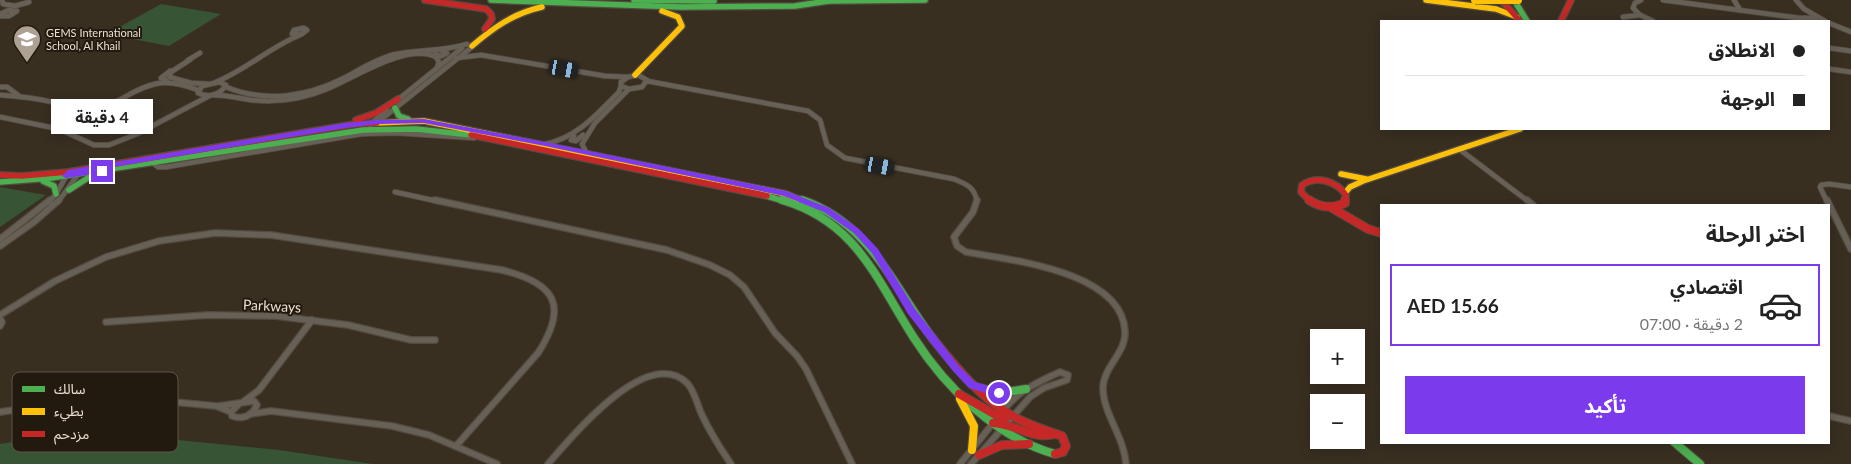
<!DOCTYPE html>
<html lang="ar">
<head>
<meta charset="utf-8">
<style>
  body { margin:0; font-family:Lato,"Noto Sans Arabic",sans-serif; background:#f6f6f6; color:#222; direction:rtl; height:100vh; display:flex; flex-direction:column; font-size:19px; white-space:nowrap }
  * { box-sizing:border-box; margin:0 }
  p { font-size:16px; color:#767676 }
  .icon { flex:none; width:28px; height:28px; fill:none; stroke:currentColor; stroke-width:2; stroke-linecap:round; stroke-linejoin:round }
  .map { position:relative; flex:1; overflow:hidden; direction:ltr }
  .drawer { position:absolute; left:1380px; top:204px; width:450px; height:240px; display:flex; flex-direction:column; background:#fff; border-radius:0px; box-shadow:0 2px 12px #0003; direction:rtl }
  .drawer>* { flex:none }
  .top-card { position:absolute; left:1380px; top:20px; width:450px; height:110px; border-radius:0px; box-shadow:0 2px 12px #0003; direction:rtl; display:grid; align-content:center; height:110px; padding:0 25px; background:#fff }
  .buttons { position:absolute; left:1310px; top:329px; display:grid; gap:10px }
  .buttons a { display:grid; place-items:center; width:55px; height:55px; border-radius:0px; background:#fff; box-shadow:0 2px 12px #0003; font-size:25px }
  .end { position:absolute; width:22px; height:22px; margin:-11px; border:6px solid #7c3aed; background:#fff; box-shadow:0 0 0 2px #fff }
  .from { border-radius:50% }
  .bubble { position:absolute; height:35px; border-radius:0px; background:#fff; box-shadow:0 2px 12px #0003; font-size:16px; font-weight:700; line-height:35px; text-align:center; direction:rtl }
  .car { position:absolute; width:15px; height:30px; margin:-15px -8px; border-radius:6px; box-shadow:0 0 4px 1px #0007; background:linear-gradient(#222 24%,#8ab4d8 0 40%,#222 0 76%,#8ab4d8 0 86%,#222 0) }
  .top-card b { display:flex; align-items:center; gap:18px; height:48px; font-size:19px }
  .top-card b+b { border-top:1px solid #e0e0e0 }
  .top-card i { width:12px; height:12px; background:#222 }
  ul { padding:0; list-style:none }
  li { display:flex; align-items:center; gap:15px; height:82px; margin:0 10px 8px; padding:0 15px; border:2px solid transparent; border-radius:0px }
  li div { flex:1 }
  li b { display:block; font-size:19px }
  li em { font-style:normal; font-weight:700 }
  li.active { border-color:#7c3aed }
  li>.icon { width:45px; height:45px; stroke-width:1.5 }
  h2 { padding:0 25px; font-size:22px; line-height:60px }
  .action { display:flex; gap:10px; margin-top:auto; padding:10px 25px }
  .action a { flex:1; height:58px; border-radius:0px; background:#7c3aed; color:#fff; font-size:20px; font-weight:700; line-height:58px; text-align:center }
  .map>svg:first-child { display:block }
</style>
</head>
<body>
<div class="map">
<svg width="1851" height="464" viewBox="0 0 1851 464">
  <rect width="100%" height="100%" fill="#382f21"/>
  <g fill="#375435">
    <path d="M161,4l60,10 -52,32 -62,-12z"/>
    <path d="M0,187l46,8 -46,32z"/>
    <path d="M87,431l192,19 94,14h-373v-20z"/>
  </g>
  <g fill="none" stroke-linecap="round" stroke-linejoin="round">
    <g stroke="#534b40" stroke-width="6">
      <g id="street-far1">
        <path d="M2,0l1,4 12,2 14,-4"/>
        <path d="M1641,0l-6,3 -2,5 7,7 13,6"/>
        <path d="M1663,0l136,18h19"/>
        <path d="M1734,0l6,10"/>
        <path d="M1796,0l8,9 21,12"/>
        <path d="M0,14l9,-4 8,1 -8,5h-9"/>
        <path d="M1623,17l17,-2"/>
        <path d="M1829,23l22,9"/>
        <path d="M304,28l3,2 -5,4h-10l2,-4z"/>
        <path d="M1829,48l22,3"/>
        <path d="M435,54l6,2 6,-3 -5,-2"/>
        <path d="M456,58l25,-3 124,21 23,1"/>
        <path d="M191,59l-20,13 -2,5 22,6 18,1"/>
        <path d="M188,60l12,-7"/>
        <path d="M1829,69l22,3"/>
        <path d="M638,75l9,5 -5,7 -13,2 -8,-3v-4l7,-5z"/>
        <path d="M167,81l-6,-3 9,-7"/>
        <path d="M647,81l161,30 12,9 7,25 18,13 109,21c12,5 21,8 23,23"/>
        <path d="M216,82c30,-12 54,-35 84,-47"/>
        <path d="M219,82l7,3c-6,10 -17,13 -28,8l4,-7z"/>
        <path d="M0,87h7l11,8"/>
        <path d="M226,87c39,16 81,10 118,-9 15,-8 31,-18 48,-23 25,-6 50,-3 75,-11"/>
        <path d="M0,95c33,2 69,8 98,23l11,-3 14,-14"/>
        <path d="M213,95c13,0 25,3 38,5 26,3 52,-1 76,-11 27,-11 81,-47 109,-32l3,5 -2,6"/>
        <path d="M395,102l67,-54"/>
        <path d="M85,109c33,0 42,-19 70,-25 14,-4 30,1 43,6"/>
        <path d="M0,117l59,12 35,16h15l28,-11 72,-38"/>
        <path d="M378,122l94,-75"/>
        <path d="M370,129l1,-5 16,-15"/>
        <path d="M574,136l-3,4 5,1 7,-6"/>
        <path d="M545,144c32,-6 52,-30 74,-52l2,-6"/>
        <path d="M1459,149l70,53"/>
        <path d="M586,152l-4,-8 13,-21 34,-34"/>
        <path d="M154,164l4,3h8l195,-33 35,-1 78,5"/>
        <path d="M395,192l46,10"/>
        <path d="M49,202l7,-8 11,-19"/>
        <path d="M58,202l21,-29"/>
        <path d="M1827,202l-7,-15 1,-2 8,-1 22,3"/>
      </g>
    </g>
    <g stroke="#534b40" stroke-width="8">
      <g id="street">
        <path d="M435,200l232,50 43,15 20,10 14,12 31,46 22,23 9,13 46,95"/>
        <path d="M977,200l-4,12 -19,25 3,9 9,6c44,8 157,19 159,80 1,21 -22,35 -22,56 0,26 21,48 23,76"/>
        <path d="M1527,200l6,5"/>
        <path d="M1827,200l24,49"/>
        <path d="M0,239l50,-39"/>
        <path d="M0,246l34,-24 25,-22"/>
        <path d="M0,315l55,-34 51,-24 53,-16 56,-8 56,2 231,35c53,13 67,35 36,83l-82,93"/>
        <path d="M0,319l2,3 -2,4"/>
        <path d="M106,322l102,-7 68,1 72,9 63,15h24"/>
        <path d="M243,402l16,-12 53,-70"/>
        <path d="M219,406l35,-5 3,4c-5,11 -14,15 -25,11l-1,-4 8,-8"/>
        <path d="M0,412l95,-14 26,-1 95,9 15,6"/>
        <path d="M250,414l21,-3 121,15 37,9 68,29"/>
        <path d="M1829,416l22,5"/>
        <path d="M548,464c24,-28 99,-119 139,-81 8,8 10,22 15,32 8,17 18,33 29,49"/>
        <path d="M960,464l34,-42"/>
        <path d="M971,464l59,-67 14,-9 23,-8 1,-5 -8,-3c-23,10 -43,20 -58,40"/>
      </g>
    </g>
    <g stroke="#534b40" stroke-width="8">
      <g id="fast-far1">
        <path d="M491,0l190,7 114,-1 33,-5"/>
        <path d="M634,0l80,1"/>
        <path d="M1514,0l13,21"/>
        <path d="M822,1l103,-1"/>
        <path d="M395,108l4,8 9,3"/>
        <path d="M43,181l11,5 2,8"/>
        <path d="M0,182l51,-4 312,-48 53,-1 55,6"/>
        <path d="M69,190l25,-16"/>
        <path d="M767,196l20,6"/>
        <path d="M798,199l8,3"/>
      </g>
    </g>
    <g stroke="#534b40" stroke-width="10">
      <g id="fast">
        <path d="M782,200c75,22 94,79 132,138 32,50 83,100 141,116"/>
        <path d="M802,200c68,23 91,86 131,139"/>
        <path d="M976,387l23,6 27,-4"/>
        <path d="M1674,442l26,22"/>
      </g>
    </g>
    <g stroke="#534b40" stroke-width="8">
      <g id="slow-far1">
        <path d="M1426,0l70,9 21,8"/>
        <path d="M472,46c21,-18 42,-33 70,-39"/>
        <path d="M635,75l47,-49 -4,-9 -16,-6"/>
        <path d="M377,123l47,-2 362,73 12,5"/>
        <path d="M1341,174l25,5"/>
        <path d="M1345,193l5,-6 13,-6 157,-52"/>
      </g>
    </g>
    <g stroke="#534b40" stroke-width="10">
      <path id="slow" d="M960,399l14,27 -2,24"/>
    </g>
    <g stroke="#534b40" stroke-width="8">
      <g id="jam-far1">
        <path d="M425,0l61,9 5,5 1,5 -7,10"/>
        <path d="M1501,0l19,21"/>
        <path d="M1561,21l10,-21"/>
        <path d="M356,120l20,-7 22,-14"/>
        <path d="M471,135l296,61"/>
        <path d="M0,175l22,1 46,-4 287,-48 22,-1"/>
        <path d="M1311,202l-10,-10 1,-7c15,-10 34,-4 44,10l-1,7"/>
      </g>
    </g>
    <g stroke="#534b40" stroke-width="10">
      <g id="jam">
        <path d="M1309,200c12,8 23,9 36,3v-3"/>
        <path d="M1332,208l36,21 13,4"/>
        <path d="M933,339c25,31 50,62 85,80 14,7 29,12 44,17l4,10 -3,6 -8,2"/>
        <path d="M959,394l35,20 12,4"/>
        <path d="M993,423c22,1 40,17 63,11"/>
        <path d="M979,455l23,-10 27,-1"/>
      </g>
    </g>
    <use href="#street-far1" stroke="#676056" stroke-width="4.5"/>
    <use href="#street" stroke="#676056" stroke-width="5.5"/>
    <use href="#fast-far1" stroke="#4caf50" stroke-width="5.5"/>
    <use href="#fast" stroke="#4caf50" stroke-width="8"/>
    <use href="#slow-far1" stroke="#ffc107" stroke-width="5.5"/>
    <use href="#slow" stroke="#ffc107" stroke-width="8"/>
    <use href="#jam-far1" stroke="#c62828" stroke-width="5.5"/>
    <use href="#jam" stroke="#c62828" stroke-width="8"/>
    <g stroke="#534b40" stroke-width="9" stroke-linecap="butt">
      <path id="slow-bridge" d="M1475,0h43"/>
    </g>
    <use href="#slow-bridge" stroke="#ffc107" stroke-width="8"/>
  </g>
  <path fill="#7c3aed" d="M424,119l121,23 241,49 43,17 30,21 19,20 37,60 44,57 16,16 27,8 2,3 -5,4 -30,-9 -16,-17 -45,-57 -36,-61 -18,-20 -30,-21 -40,-16 -239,-50 -121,-23 -46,1 -33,4 -243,41 3,2 -3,2 -36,5 -4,-2 6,-6 277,-47 33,-3z"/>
  <defs>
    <g id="school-pin" transform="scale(1.4375)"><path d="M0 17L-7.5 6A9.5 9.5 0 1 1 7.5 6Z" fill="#aca193" stroke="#221a0f"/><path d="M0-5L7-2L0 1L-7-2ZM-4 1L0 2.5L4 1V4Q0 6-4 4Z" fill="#fff"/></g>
  </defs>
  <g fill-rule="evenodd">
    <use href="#school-pin" x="27" y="39"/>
  </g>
  <g text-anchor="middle" stroke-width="4" stroke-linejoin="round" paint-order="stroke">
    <g font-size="11" fill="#ebdfd1" stroke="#221a0f" text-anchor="start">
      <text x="46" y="37">GEMS International<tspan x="46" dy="13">School, Al Khail</tspan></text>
    </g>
    <g font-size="14" fill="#ebdfd1" stroke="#221a0f">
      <text transform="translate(272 306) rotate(3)" y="5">Parkways</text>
    </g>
  </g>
  <rect x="12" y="372" width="166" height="80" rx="8" fill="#221a0f" stroke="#5e5549" stroke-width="1"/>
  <rect x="22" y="386" width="23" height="6" fill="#4caf50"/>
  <rect x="22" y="408" width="23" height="7" fill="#ffc107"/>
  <rect x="22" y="431" width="23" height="6" fill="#c62828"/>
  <g font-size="14" fill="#ebdfd1">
    <text x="54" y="394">سالك</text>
    <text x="54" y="416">بطيء</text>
    <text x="54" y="439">مزدحم</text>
  </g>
</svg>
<div class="buttons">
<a>+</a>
<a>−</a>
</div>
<i class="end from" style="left:999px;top:393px"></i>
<i class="end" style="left:102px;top:171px"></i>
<div class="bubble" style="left:51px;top:99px;width:102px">4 دقيقة</div>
<i class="car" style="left:564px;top:69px;rotate:100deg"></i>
<i class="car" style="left:880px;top:166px;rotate:100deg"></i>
<div class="top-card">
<b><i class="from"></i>الانطلاق</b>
<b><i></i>الوجهة</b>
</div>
<section class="drawer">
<h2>اختر الرحلة</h2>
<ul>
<li class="active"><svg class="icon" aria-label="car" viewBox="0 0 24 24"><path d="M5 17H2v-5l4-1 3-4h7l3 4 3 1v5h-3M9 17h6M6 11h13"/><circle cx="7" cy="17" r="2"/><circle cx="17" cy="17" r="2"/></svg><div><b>اقتصادي</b><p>2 دقيقة · 07:00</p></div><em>AED 15.66</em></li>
</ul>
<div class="action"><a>تأكيد</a></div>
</section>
</div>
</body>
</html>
